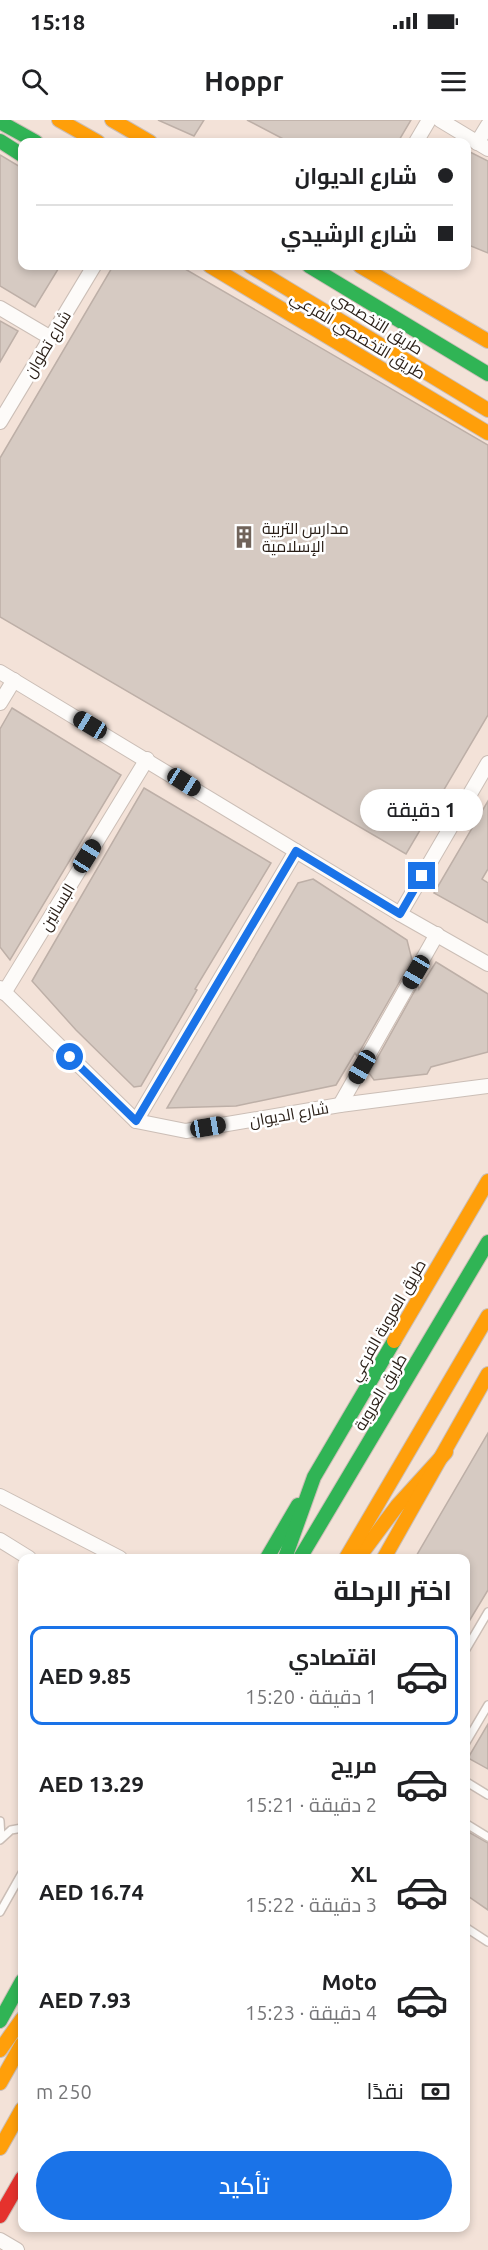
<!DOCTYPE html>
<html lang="ar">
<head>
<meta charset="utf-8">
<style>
  body { margin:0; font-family:Ubuntu,Cairo,sans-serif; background:#f2f2f2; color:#202124; direction:rtl; height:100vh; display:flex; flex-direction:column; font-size:22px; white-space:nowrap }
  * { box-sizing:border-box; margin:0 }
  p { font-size:20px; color:#757577 }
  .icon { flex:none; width:33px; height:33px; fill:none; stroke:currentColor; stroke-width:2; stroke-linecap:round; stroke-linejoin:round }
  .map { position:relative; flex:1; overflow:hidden; direction:ltr }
  .sheet { position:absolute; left:18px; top:1434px; width:452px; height:678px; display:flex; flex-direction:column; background:#fff; border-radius:12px; box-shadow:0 3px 9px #0003; direction:rtl }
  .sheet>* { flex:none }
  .banner { position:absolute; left:18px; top:18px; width:453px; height:132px; border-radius:12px; box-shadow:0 3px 9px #0003; direction:rtl; display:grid; align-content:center; height:132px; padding:0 18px; background:#fff }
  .end { position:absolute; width:27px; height:27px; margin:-14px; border:8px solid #1a73e8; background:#fff; box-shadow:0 0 0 3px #fff }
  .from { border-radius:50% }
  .bubble { position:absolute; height:42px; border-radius:21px; background:#fff; box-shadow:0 3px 9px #0003; font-size:20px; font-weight:600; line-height:42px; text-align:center; direction:rtl }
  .car { position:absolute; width:18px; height:36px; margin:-18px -9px; border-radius:8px; box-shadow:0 0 4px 2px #0007; background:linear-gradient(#222 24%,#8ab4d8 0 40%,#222 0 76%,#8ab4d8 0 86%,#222 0) }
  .banner b { display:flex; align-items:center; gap:21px; height:57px; font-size:22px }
  .banner b+b { border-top:2px solid #e0e0e0 }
  .banner i { width:15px; height:15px; background:#202124 }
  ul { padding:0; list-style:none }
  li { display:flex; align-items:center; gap:18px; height:99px; margin:0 12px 9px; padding:0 6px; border:3px solid transparent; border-radius:12px }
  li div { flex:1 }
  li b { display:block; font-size:22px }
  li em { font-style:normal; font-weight:600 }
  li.selected { border-color:#1a73e8 }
  li>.icon { width:54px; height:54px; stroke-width:1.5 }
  h2 { padding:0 18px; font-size:27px; line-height:72px }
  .pay { display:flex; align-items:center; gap:15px; height:66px; padding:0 18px; font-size:22px }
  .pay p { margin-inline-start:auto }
  .button { display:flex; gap:12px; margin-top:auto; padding:12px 18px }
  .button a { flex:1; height:69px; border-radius:36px; background:#1a73e8; color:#fff; font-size:24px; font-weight:600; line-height:69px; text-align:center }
  .status { display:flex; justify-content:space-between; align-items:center; height:42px; padding:0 30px; background:#fff; direction:ltr }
  .status svg { height:16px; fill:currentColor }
  header { display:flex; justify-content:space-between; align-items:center; height:78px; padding:0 18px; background:#fff; font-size:27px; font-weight:600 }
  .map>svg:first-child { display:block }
</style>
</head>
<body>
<div class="status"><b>15:18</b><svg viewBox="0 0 49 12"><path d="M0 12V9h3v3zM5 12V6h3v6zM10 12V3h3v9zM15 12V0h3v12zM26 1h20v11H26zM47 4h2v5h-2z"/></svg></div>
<header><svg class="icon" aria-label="menu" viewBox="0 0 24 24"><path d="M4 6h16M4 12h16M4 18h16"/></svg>Hoppr<svg class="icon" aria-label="search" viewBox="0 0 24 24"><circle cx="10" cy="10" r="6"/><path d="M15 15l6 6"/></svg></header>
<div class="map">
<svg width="488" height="2130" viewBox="0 0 488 2130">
  <rect width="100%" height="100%" fill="#f3e2d8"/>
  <g fill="#d6cac2" stroke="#bdafa7" stroke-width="1.5">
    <path d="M158,0h46l-10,16z"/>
    <path d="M247,0h164l-13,22h-109z"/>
    <path d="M466,30l22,11v92l-22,-9z"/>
    <path d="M0,35l22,13v98h38l-25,41 -35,-21z"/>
    <path d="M113,146h67l308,179v270l-82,139 -406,-237v-159z"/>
    <path d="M0,201l18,10 -18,31z"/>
    <path d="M12,588l109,67 -111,185 -10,-13v-218z"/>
    <path d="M144,668l127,75 -76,126 2,1 -56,96 -7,1 -58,-57 -44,-49z"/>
    <path d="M488,681v68l-6,10 6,4v40l-54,-30z"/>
    <path d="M313,759l94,61 5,20 -55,96 -2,-3 -19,32 -100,21 -69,2 131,-225z"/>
    <path d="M436,842l52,32v58l-57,15 -4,7 -53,6 -5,-7 49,-88 1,4z"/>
    <path d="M488,1313v157l-23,38v-70h-50z"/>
    <path d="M488,1604v45l-20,-11z"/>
    <path d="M465,1710l23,13v67l-23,-16z"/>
  </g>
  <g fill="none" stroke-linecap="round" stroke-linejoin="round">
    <g stroke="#cbbeb6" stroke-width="10">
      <g id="lane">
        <path d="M465,1531l23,-39"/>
        <path d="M465,1624l23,-39"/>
        <path d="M465,1661l23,14"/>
        <path d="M0,1701l1,17"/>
        <path d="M465,1703l23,14"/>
        <path d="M0,1720l11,-10 11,-2"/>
        <path d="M0,1792l22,-39"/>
        <path d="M465,1807l23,15"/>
      </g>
    </g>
    <g stroke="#cbbeb6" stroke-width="16">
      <g id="street">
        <path d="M440,0l48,29"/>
        <path d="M416,22l13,-22"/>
        <path d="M477,23l11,-18"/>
        <path d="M0,188l51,30"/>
        <path d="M0,302l94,-156"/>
        <path d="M0,552l400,242 88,50"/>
        <path d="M0,583l14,-23"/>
        <path d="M400,794l88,-151"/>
        <path d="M0,868l136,133 50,10 154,-26 148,-19"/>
        <path d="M4,873l143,-234"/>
        <path d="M340,985l97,-171"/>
        <path d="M136,1001l160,-270"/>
        <path d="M0,1376l120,62"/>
        <path d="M0,1420l29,18"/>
        <path d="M0,2120l17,10"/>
      </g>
    </g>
    <g stroke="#cbbeb6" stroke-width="16">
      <g id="fast">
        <path d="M0,2l36,20"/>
        <path d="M0,21l22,14"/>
        <path d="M309,146l179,108"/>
        <path d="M267,1438l31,-53"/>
        <path d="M285,1438l29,-81 80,-136"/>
        <path d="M300,1438l188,-316"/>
        <path d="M0,1901l22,-40"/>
      </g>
    </g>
    <g stroke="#cbbeb6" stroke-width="16">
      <g id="slow">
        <path d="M59,0l39,22"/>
        <path d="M112,0l38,22"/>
        <path d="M210,146l278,167"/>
        <path d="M250,146l238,144"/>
        <path d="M360,146l128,75"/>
        <path d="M394,1221l94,-160"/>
        <path d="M362,1433l35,-47 49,-54"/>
        <path d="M346,1438l142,-242"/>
        <path d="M384,1438l104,-184"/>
        <path d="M0,1930l22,-31"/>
        <path d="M0,1963l22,-39"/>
        <path d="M0,2028l22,-39"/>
      </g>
    </g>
    <g stroke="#cbbeb6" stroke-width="16">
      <path id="jam" d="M0,2096l22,-38"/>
    </g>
    <use href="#lane" stroke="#fdfbf9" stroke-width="7"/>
    <use href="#street" stroke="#fdfbf9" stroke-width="14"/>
    <use href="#fast" stroke="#30b455" stroke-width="14"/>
    <use href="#slow" stroke="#ff9f0a" stroke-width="14"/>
    <use href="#jam" stroke="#e5322d" stroke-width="14"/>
  </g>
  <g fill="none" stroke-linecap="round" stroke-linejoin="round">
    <path stroke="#1a73e8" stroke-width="8" d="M70,937l66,64 160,-270 104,63 22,-38"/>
  </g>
  <defs>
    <g id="building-bare" transform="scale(1.8)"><path d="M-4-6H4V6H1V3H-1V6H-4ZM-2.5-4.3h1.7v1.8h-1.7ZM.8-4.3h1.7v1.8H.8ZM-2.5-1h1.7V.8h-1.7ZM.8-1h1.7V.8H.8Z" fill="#70635a" stroke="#fff" stroke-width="2.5" paint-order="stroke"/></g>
  </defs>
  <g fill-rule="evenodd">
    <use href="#building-bare" x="244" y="417"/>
  </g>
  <g text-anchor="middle" stroke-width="5" stroke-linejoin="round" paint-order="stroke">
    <g font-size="16" fill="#291e16" stroke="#fff">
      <text transform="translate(378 203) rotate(32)" y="6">طريق التخصصي</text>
      <text transform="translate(358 215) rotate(31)" y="6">طريق التخصصي الفرعي</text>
      <text transform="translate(47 224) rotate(-59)" y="6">شارع تطوان</text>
      <text transform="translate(57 787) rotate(-59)" y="6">البساتين</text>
      <text transform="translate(289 994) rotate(-10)" y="6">شارع الديوان</text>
      <text transform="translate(387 1200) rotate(-60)" y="6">طريق العروبة الفرعي</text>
      <text transform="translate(380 1272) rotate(-59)" y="6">طريق العروبة</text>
    </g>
    <g font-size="16" fill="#291e16" stroke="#fff" text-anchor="start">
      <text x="262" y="414">مدارس التربية<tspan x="262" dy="18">الإسلامية</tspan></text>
    </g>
  </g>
</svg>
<i class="end from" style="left:70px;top:937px"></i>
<i class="end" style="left:422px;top:756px"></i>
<div class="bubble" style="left:360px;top:669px;width:123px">1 دقيقة</div>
<i class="car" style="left:90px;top:605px;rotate:301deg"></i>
<i class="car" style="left:184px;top:662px;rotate:122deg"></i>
<i class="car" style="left:87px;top:736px;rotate:32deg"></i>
<i class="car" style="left:416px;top:852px;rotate:210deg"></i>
<i class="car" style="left:362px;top:947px;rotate:210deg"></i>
<i class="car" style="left:208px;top:1007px;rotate:80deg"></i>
<div class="banner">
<b><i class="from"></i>شارع الديوان</b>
<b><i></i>شارع الرشيدي</b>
</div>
<section class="sheet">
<h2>اختر الرحلة</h2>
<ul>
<li class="selected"><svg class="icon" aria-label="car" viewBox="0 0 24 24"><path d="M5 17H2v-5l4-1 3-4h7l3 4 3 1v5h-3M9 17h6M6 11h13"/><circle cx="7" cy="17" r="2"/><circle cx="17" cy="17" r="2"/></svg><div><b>اقتصادي</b><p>1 دقيقة · 15:20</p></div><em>AED 9.85</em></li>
<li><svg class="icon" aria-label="car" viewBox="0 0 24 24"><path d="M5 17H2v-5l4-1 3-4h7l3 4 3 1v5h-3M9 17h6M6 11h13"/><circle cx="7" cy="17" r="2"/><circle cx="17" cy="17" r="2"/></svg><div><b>مريح</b><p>2 دقيقة · 15:21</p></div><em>AED 13.29</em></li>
<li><svg class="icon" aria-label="car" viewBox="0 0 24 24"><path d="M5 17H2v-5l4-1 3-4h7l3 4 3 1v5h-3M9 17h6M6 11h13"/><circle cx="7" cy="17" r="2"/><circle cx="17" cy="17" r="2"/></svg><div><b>XL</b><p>3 دقيقة · 15:22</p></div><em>AED 16.74</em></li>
<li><svg class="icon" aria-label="car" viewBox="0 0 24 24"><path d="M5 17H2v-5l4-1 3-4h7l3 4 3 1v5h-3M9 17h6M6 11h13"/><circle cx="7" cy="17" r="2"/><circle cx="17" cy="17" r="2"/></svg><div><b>Moto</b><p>4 دقيقة · 15:23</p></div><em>AED 7.93</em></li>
</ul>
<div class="pay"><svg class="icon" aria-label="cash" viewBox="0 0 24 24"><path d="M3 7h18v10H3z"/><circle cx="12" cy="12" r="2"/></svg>نقدًا<p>250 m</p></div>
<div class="button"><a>تأكيد</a></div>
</section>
</div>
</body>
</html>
